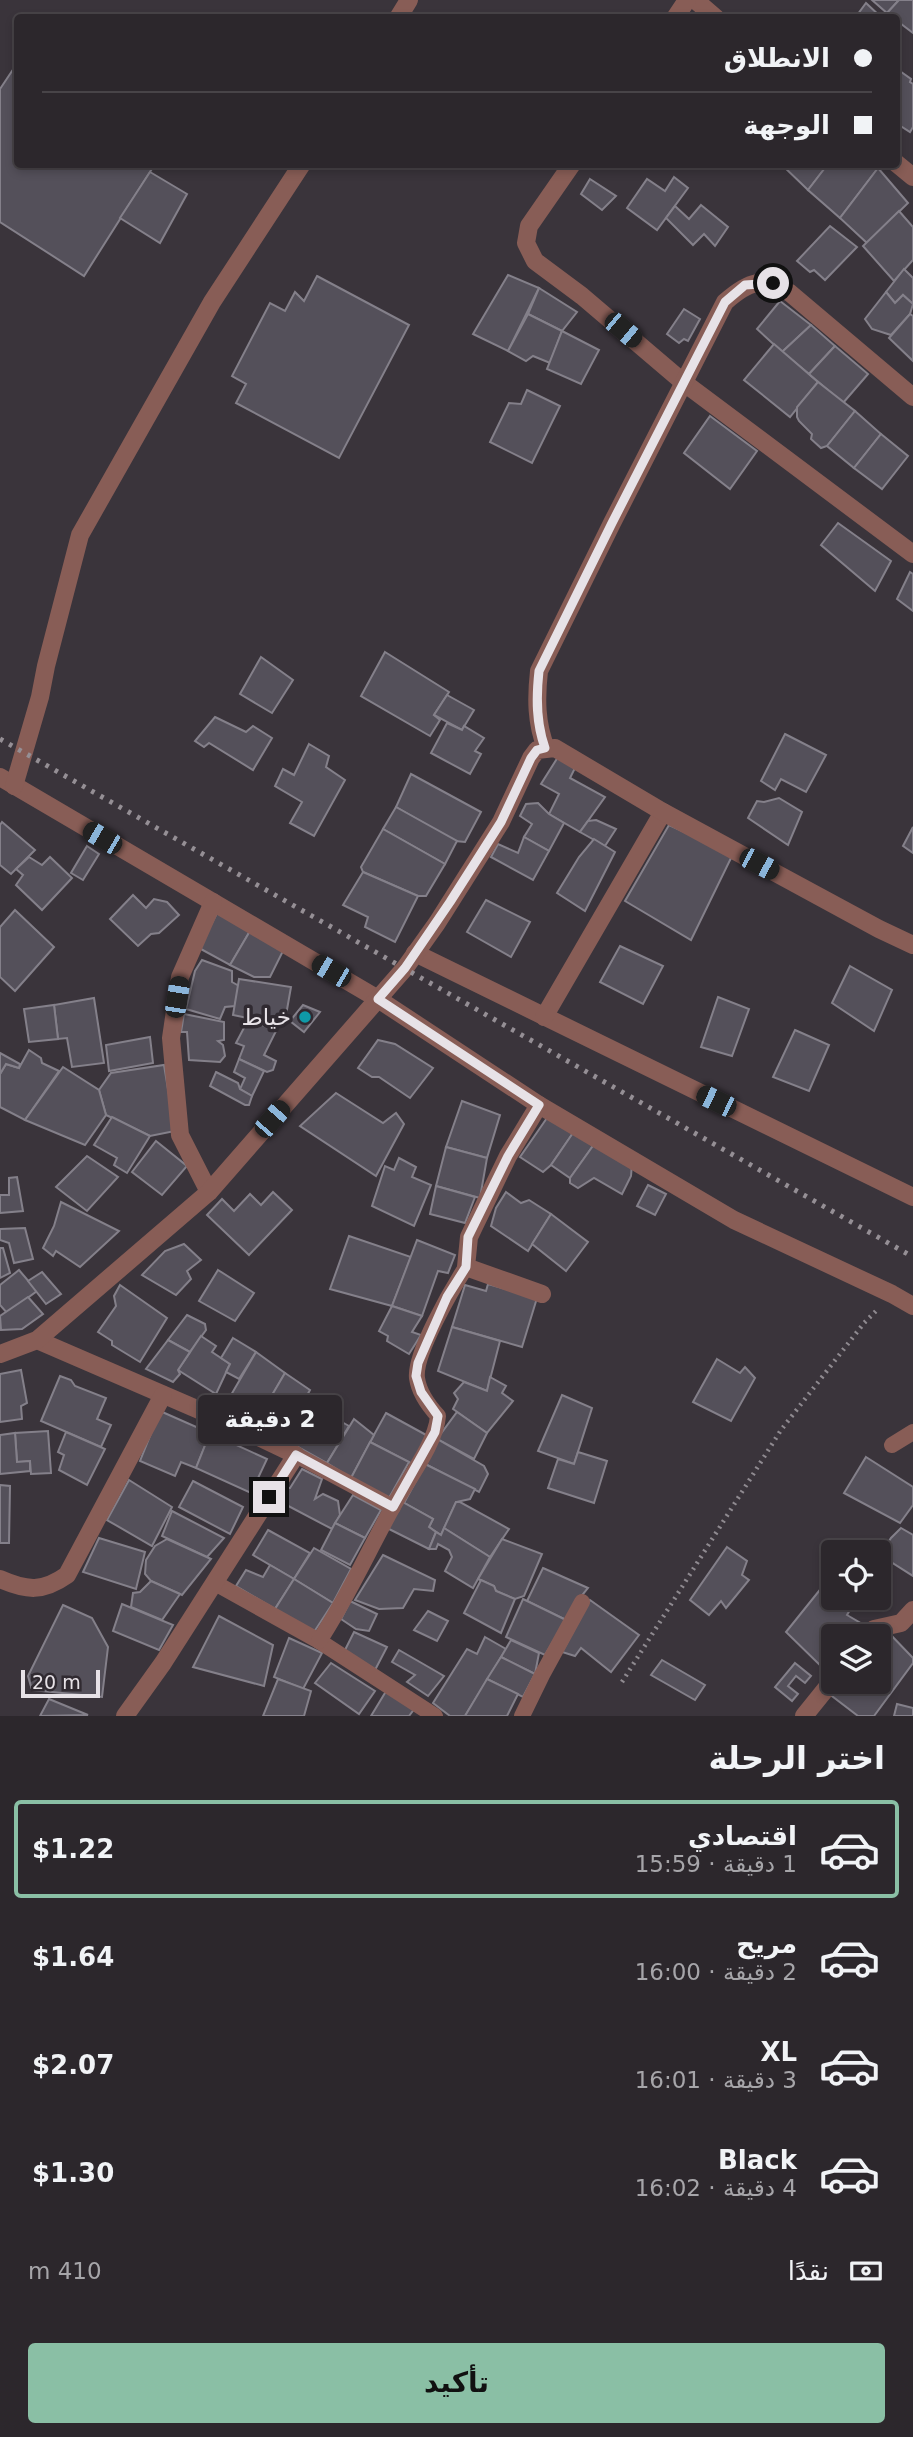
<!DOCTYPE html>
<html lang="ar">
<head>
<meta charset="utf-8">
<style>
  body { margin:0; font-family:"DejaVu Sans",Vazirmatn,sans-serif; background:#383338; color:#f1f3f6; direction:rtl; height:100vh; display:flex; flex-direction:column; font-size:26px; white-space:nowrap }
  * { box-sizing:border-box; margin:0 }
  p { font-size:23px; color:#a6a5a9 }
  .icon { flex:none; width:38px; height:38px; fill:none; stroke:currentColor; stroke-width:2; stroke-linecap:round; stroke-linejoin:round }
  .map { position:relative; height:1716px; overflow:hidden; direction:ltr }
  .sheet { display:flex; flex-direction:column; background:#2c272c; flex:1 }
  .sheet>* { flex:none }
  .top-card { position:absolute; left:14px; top:14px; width:886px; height:154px; border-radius:7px; box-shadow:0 4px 10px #0003,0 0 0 2px #484448; direction:rtl; display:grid; align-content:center; height:154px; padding:0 28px; background:#2c272c }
  .fabs { position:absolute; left:821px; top:1540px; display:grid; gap:14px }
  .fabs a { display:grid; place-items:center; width:70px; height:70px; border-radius:7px; background:#2c272c; box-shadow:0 4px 10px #0003,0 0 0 2px #484448; font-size:35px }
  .scale { position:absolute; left:21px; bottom:18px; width:79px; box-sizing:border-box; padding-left:7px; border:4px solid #e7e2e7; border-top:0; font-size:19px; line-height:24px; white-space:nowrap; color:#e7e2e7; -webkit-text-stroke:5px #302a31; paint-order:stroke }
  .end { position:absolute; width:32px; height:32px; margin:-16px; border:9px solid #e7e2e7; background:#111; box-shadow:0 0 0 4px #111 }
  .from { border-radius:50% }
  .bubble { position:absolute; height:49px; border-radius:7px; background:#2c272c; box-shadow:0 4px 10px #0003,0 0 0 2px #484448; font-size:23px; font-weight:800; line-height:49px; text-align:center; direction:rtl }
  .car { position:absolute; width:21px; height:42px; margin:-21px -10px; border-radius:9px; box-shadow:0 0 5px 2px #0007; background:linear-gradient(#222 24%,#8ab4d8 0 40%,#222 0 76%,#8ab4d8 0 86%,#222 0) }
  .top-card b { display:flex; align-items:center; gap:24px; height:66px; font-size:26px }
  .top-card b+b { border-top:2px solid #484448 }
  .top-card i { width:18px; height:18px; background:#f1f3f6 }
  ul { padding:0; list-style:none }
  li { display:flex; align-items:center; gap:21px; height:98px; margin:0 14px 10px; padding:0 14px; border:4px solid transparent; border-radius:7px }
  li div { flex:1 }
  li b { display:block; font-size:26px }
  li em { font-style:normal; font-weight:800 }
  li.current { border-color:#8abfa5 }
  li>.icon { width:63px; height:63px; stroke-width:1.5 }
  h2 { padding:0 28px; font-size:32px; line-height:84px }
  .pay { display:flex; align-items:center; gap:18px; height:77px; padding:0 28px; font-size:26px }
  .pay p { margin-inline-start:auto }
  .cta { display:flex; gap:14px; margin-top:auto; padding:14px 28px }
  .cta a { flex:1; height:80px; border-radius:7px; background:#8abfa5; color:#111; font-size:28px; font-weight:800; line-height:80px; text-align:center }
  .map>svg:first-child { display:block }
</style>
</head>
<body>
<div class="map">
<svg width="913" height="1716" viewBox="0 0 913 1716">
  <rect width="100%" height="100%" fill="#3a343b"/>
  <g fill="#54505a" stroke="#84808a" stroke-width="2">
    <path d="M872,0h27l-12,13z"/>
    <path d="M899,0h14v33l-17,-13v-2l-9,-5z"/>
    <path d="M866,3l16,15h-27z"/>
    <path d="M18,62v102h137l-71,112 -84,-54v-133z"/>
    <path d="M897,69l14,10 -1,3 3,2v43l-3,5 -14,-9z"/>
    <path d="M781,164h47l-20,26z"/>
    <path d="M828,164h47l3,4 -38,50 -32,-28z"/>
    <path d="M878,168l30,35 -41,40 -27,-25z"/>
    <path d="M150,172l37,22 -27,49 -40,-25z"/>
    <path d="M674,177l14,11 -31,42 -30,-22 20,-29 18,12z"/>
    <path d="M590,179l26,17 -14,14 -21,-16z"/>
    <path d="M701,205l27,22 -13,19 -11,-12 -11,11 -27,-27 9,-12 14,13z"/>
    <path d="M899,211l14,16v33l-19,21 -31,-35z"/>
    <path d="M830,226l27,21 -32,33 -11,-10 -4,2 -13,-11z"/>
    <path d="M904,269l9,9v26l-10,-9 -8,8 -9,-11z"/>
    <path d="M508,275l31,13 -31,63 -35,-17z"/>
    <path d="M317,276l92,49 -70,133 -103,-55 10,-19 -14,-8 38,-73 15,8 10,-19 9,9z"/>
    <path d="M539,288l38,24 -15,19 -34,-17z"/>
    <path d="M886,292l9,11 8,-8 10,9 -3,10 -19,21 -19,-6 -7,-10z"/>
    <path d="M780,301l31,24 -29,27 -25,-23z"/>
    <path d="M684,309l16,10 -12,22 -4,-2 -5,4 -12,-9z"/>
    <path d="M528,314l34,17 -12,32 -17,-7 -7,5 -18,-10z"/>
    <path d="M910,314l3,2v45l-24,-23z"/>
    <path d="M811,325l24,21 -26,28 -27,-22z"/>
    <path d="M562,331l37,19 -18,34 -34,-15z"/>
    <path d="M774,344l44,38 -28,35 -46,-37z"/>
    <path d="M835,346l33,28 -25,29 -34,-29z"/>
    <path d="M818,382l37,29 -28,35 -6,2 -10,-9 1,-5 -13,-13 -2,-4v-10z"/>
    <path d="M527,390l33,16 -28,57 -42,-21 19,-39 12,1z"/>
    <path d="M855,411l26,23 -27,34 -27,-22z"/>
    <path d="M710,416l47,35 -27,38 -46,-36z"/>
    <path d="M881,434l27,22 -26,33 -28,-21z"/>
    <path d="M838,523l53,38 -16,30 -54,-46z"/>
    <path d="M910,572l3,2v37l-16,-12z"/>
    <path d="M385,652l64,40 -15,23 6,5 -10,16 -69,-40z"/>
    <path d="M261,657l32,23 -21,33 -32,-19z"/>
    <path d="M447,695l27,15 -12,20 -28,-15z"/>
    <path d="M215,717l31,15 7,-6 19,12 -19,32 -44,-27 -5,4 -9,-6z"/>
    <path d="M447,723l15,7 2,-4 20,12 -9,13 6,3 -11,20 -39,-21z"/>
    <path d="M785,734l41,21 -20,37 -25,-13 -6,11 -14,-9z"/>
    <path d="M309,744l20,12 -3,11 19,13 -31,56 -24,-13 12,-21 -27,-16 8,-17 11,6z"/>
    <path d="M558,757l18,9 -6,12 35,19 -25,35 -31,-18 10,-20 -18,-10z"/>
    <path d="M411,774l70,38 -16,30 -10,-1 -59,-34z"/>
    <path d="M779,798l23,14 -14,33 -40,-27 9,-17 7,1z"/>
    <path d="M538,803l11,11 15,9 -15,28 -25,-14 8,-13 -12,-8 6,-12z"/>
    <path d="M396,807l61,34 -12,23 -62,-35z"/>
    <path d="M596,820l20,9 -11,17 -25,-14 8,-11z"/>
    <path d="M2,822l33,28 -24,24 -11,-9v-40z"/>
    <path d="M669,825l64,29 -42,86 -66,-39z"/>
    <path d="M913,827v26l-10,-7z"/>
    <path d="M383,829l62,35 -19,32h-8l-55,-24 -2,-5z"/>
    <path d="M524,837l25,14 -16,29 -42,-23 7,-13 20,9z"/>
    <path d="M594,839l21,13 -30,59 -28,-18 22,-36z"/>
    <path d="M87,846l12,8 -16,26 -12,-7z"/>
    <path d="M29,857l13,8 8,-8 22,21 -30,32 -26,-25 7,-10 -7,-6z"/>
    <path d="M363,872l55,24 -23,46 -30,-15 3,-10 -25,-12z"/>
    <path d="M133,895l13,13 8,-9 13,3 12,13 -20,18 -8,1 -13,12 -28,-27z"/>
    <path d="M486,900l44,22 -19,35 -44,-25z"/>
    <path d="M15,910l39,37 -39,44 -15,-14v-50z"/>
    <path d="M217,913l33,18 -20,34 -31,-17z"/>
    <path d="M250,931l34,18 -14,28h-16l-24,-12z"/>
    <path d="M620,946l43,20 -20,38 -43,-22z"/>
    <path d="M202,960l30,11v11l7,4 -4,20 -10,1 -5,12 -34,-10 9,-38z"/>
    <path d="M850,966l42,24 -18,41 -42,-28z"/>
    <path d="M239,979l52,8 -6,34h-23l-29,-6z"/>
    <path d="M718,997l31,12 -17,47 -31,-9z"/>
    <path d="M94,998l10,65 -32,4 -5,-29 -9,1 -4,-34z"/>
    <path d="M54,1005l4,34 -29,3 -5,-33z"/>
    <path d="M303,1005l17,7 -16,20 -14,-11z"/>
    <path d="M184,1014l40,8v18l-6,1 5,4 2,11 -5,6 -31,-2 -2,-28h-6z"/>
    <path d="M246,1024h14l16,7 -12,24 12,6 -3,9 -6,2 -28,-13 5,-13 -8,-3z"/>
    <path d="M795,1030l34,15 -20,46 -36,-14z"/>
    <path d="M150,1037l3,26 -44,8 -3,-26z"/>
    <path d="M378,1040l17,4 38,24 -23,30 -31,-21h-7l-14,-9z"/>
    <path d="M29,1050l12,8 1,5 17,8 -34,49 -25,-13v-33l6,-10 13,4z"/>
    <path d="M0,1053l20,11 -1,4 -13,-4 -6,10z"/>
    <path d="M239,1059l25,12 -12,25 -12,-7 5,-11 -11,-6z"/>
    <path d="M164,1065l11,66 -25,5 -44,-21 -7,-25 12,-17z"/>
    <path d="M63,1067l36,23 7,25 -21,30 -60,-25z"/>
    <path d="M216,1072l22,11 2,6 12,7 -3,9h-4l-35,-19z"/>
    <path d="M336,1093l47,30 13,-10 8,11 -28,52 -76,-50z"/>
    <path d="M462,1101l38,14 -13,43 -41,-11z"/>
    <path d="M549,1115l26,15 -24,35 -8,7 -23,-15z"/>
    <path d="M112,1117l38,19 -23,37 -13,-8 3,-7 -23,-13z"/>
    <path d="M575,1130l20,13 -25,35 -19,-13z"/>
    <path d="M156,1141l31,25 -25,29 -30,-23z"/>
    <path d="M595,1143l37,21 -1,12 -9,18 -28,-16 -16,10 -8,-5v-5z"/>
    <path d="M446,1147l41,11 -7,40 -44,-12z"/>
    <path d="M87,1156l31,21 -31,34 -31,-24z"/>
    <path d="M399,1158l17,9 -4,10 19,8 -17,41 -42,-20 13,-40 9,4z"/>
    <path d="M17,1177l6,34 -23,2v-18h9v-17z"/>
    <path d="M648,1185l18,9 -11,21 -18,-9z"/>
    <path d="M436,1186l39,11 -10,26 -35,-9z"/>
    <path d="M273,1192l19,18 -43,45 -42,-40 15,-16 12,12 16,-17 11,11z"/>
    <path d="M506,1192l15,11 8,-3 22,14 -23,37 -37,-25 5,-18z"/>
    <path d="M61,1202l58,29 -39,36 -24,-16 -3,5 -10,-8 11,-22z"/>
    <path d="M551,1214l37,28 -22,29 -34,-27z"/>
    <path d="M25,1228l8,31 -19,4 -5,-20 -9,-3v-11z"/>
    <path d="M349,1236l62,21 -19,49 -62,-17z"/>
    <path d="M417,1240l38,15 -7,18 -10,-2 -16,45 -30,-10z"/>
    <path d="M184,1244l17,16 -14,11 4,8 -15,16 -34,-20 23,-24z"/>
    <path d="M0,1248h3l7,25 -10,5z"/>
    <path d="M19,1270l18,21 -30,22 -7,-8v-20z"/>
    <path d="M218,1270l36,23 -19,28 -36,-20z"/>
    <path d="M42,1272l19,22 -15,10 -18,-23z"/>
    <path d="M488,1284l49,14 -15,49 -70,-20 13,-42 21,6z"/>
    <path d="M120,1285l47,33 -27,44 -28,-17v-4l-14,-9 18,-26 -2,-10z"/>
    <path d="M28,1297l15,17 -21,15 -21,1 -1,-14z"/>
    <path d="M392,1306l30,10 -10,16 9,3 -12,19 -22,-13 1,-5 -9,-5z"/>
    <path d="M187,1315l18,9 1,6 -16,22 -22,-12z"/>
    <path d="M452,1327l48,14 -13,50 -49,-20z"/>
    <path d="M201,1336l15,10 -4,6 18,12 -14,30 -38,-24z"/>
    <path d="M233,1338l23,14 -17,27 -13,-7 4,-8 -9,-6z"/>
    <path d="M168,1340l22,12 -12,18 2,4 -7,8 -27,-13z"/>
    <path d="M256,1352l29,21 -29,51 -32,-17z"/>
    <path d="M717,1359l23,14 5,-6 10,11 -24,43 -38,-19z"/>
    <path d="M21,1370l6,33 -6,3 1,13 -22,3v-48z"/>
    <path d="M285,1373l25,17 -27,48 -12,-6 7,-10 -16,-10z"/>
    <path d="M60,1376l11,4 4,6 31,12 -9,21 14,6 -10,22 -60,-26z"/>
    <path d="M490,1377l16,9 -4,7 11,8 -26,32 -34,-24 5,-10 -4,-6 10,-11 23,9z"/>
    <path d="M562,1395l30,13 -18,56 -36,-13z"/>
    <path d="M315,1407l34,19 -22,37 -34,-19z"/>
    <path d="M160,1411l50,22 -14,35 -15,-6 -6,14 -35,-15z"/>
    <path d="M457,1412l30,21 -13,26 -37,-20z"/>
    <path d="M386,1413l42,23 -16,28 -42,-22z"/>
    <path d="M354,1419l20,16 -23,43 -24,-15z"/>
    <path d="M48,1431l3,42 -20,1 -1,-13 -13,1 -2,-29z"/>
    <path d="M66,1432l39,17 -18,36 -28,-15 5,-15 -6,-3z"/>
    <path d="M15,1433l2,29 13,-1v10l-30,3v-39z"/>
    <path d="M210,1433l57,26 -16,34 -55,-25z"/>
    <path d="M437,1439l47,27 4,8 -9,18 -54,-28z"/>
    <path d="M370,1442l39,20 -20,36 -38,-20z"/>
    <path d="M578,1452l29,9 -13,42 -46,-15 10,-29 16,5z"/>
    <path d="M866,1457l47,30v18l-13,18 -56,-30z"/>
    <path d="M425,1464l50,25 -5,10 -14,3 -15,33 -12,-8 4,-8 -29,-16z"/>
    <path d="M302,1469l20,10 -7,20 8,-5 15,7 2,14 -8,14 -55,-29 7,-12h6z"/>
    <path d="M129,1480l43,27 -20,39 -45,-26z"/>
    <path d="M193,1481l50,26 -13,27 -51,-27z"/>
    <path d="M0,1485l10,1 -1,57h-9z"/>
    <path d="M353,1495l28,15 -16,28 -30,-15z"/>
    <path d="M399,1500l34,19 -4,8 7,5 -7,17 -44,-22z"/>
    <path d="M456,1502h4l49,27 -19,28 -46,-29z"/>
    <path d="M172,1511l52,27 -17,19 -45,-21z"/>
    <path d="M335,1523l30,15 -15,27 -29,-15z"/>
    <path d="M444,1528l46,29 -17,31 -28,-17 7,-14 -3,-7 -11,-6 -2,5h-7l7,-17 5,3z"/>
    <path d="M901,1528l12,7v41l-33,-21 11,-17z"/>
    <path d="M268,1530l42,23 -16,26 -41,-24z"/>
    <path d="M99,1538l46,14 -9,37 -53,-17z"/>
    <path d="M167,1539l44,20 -29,36 -31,-14 -6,-7 1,-14 9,-14z"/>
    <path d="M502,1539l40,15 -18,42 -9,3 -19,-8 -2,-5 -16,-7z"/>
    <path d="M727,1547l20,14 -5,14 7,5 -23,28 -5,-7 -12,14 -19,-15z"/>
    <path d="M314,1548l37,21 -18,34 -39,-24z"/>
    <path d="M383,1555l52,25 -2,11 -19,-2 -11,19 -24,1 -24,-9z"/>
    <path d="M270,1565l24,14 -19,30 -39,-23 10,-16 17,7z"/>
    <path d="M543,1568l45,20 -13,16 -9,16 -39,-19z"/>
    <path d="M294,1579l39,24 -19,29 -39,-23z"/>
    <path d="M481,1580l13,6 2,5 19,8 -14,34 -37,-20z"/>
    <path d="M151,1581l29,13 -18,26 -31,-13 2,-14 7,-1z"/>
    <path d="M827,1581l6,5v12h12l8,7 -6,10 17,10 -10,11h-21v23l-9,10 -38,-37z"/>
    <path d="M523,1599l43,21 -21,35 -39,-18z"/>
    <path d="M590,1600l49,35 -28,37 -30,-24 -6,8 -13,-4z"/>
    <path d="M350,1601l27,13 -8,17 -13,-2 -15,-10z"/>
    <path d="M122,1604l51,21 -14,25 -46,-19z"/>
    <path d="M63,1605l29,13 16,29 -6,50 -70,-7 -4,-14z"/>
    <path d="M428,1611l20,10 -11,20 -23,-11z"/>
    <path d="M219,1616l54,29 -9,41 -71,-19z"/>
    <path d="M354,1632l33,15 -13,25 -30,-20z"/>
    <path d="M888,1632l25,26v5l-39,53h-16l-30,-23 9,-11h41v-46z"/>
    <path d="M485,1637l21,12 -41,67h-15l-17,-13 34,-54 10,5z"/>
    <path d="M289,1638l33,15 -19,36 -29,-12z"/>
    <path d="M511,1640l28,13 -4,21 -34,-17z"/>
    <path d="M399,1650l45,26 -16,20 -21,-14 8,-7 -23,-13z"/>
    <path d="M501,1657l34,17 -12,23 -36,-18z"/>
    <path d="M662,1660l43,25 -10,15 -44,-25z"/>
    <path d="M331,1663l44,28 -16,23 -44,-31z"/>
    <path d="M795,1663l16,13 -6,7 -9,-7 -8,10 10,8 -6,7 -17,-14z"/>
    <path d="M278,1679l33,12 -7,25h-41z"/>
    <path d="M487,1679l31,15 -11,22h-42z"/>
    <path d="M388,1688l27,20 -6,8h-38z"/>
    <path d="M49,1699l39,16 -48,1z"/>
    <path d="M897,1704l16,4v8h-19z"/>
  </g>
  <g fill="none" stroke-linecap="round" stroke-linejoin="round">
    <path stroke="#8f8a90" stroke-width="4.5" stroke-dasharray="2 5" stroke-linecap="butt" d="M622,1682l159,-252 83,-107 13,-13"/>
    <g stroke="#885d56" stroke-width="16">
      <path d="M892,1445l21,-13"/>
      <path d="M296,1455l97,52"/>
      <path d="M215,1583l104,58 116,75"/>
      <path d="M319,1641c29,-44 50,-92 76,-138 13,-24 41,-60 43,-87 -10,-11 -19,-23 -21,-38 -3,-24 35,-89 49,-111"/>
      <path d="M522,1716l20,-41 40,-73"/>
    </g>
    <g stroke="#885d56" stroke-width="18">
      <path d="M695,0l21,18"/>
      <path d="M398,18l11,-18"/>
      <path d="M675,18l12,-18"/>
      <path d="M896,163l17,14"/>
      <path d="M572,164l-43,62 -3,17 9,18 47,35 101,86 230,172"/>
      <path d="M546,748c-10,-25 -10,-50 -7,-77l73,-148 113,-221c24,-21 37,-26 65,-9l123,104"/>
      <path d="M0,777l378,222 161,106 195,115 158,74 21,12"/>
      <path d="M14,786l26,-89 6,-31 34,-131 132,-233 90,-138"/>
      <path d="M415,953l498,244"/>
      <path d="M544,1017l119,-205"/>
      <path d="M539,1105l-31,51 -39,81 -3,30 76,27"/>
      <path d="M209,1192l-29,-57 -9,-97 9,-61 33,-75"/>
      <path d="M37,1340l199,86 60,29 -133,208 -38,53"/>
      <path d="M0,1354l37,-14 172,-148 196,-224 32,-45 64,-101 30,-64 6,-8 18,-2 108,64 216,117 34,16"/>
      <path d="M0,1579c27,12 43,13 67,-4l96,-180"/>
      <path d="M868,1636l6,-7 27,-6 12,-13"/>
      <path d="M804,1716l29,-36"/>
    </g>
    <path stroke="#958f95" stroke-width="5" stroke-dasharray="3.5 7" stroke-linecap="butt" d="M0,739l913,518"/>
  </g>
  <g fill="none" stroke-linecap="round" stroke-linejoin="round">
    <path stroke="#e7e2e7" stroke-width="9" d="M269,1497l27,-42 97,52 42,-75 3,-16 -17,-24 -5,-16 2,-13 29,-66 19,-30 2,-30 40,-81 31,-51 -161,-106 27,-31 45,-66 51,-80 30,-64 6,-8 8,-2c-9,-25 -9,-50 -6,-77l73,-148 113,-221 20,-17 28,-2"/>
  </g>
  <circle fill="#0f9aa8" stroke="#302a31" stroke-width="2.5" cx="305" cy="1017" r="7"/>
  <g text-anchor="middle" stroke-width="7" stroke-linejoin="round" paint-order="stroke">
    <g font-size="23" fill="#e7e2e7" stroke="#302a31" text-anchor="end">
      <text x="291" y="1025">خياط</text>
    </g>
  </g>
</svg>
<div class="fabs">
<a><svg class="icon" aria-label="locate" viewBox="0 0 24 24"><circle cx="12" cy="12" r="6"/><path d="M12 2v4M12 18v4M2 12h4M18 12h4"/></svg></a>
<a><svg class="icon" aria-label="layers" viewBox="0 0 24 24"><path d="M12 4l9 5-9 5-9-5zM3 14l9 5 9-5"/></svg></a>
</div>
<div class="scale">20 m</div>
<i class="end from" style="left:773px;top:283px"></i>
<i class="end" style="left:269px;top:1497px"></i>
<div class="bubble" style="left:198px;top:1395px;width:144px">2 دقيقة</div>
<i class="car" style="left:623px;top:330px;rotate:130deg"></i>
<i class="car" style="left:102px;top:838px;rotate:300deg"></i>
<i class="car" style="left:759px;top:864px;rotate:118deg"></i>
<i class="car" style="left:331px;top:971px;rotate:300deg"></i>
<i class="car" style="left:177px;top:997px;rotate:9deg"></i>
<i class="car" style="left:716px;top:1101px;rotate:296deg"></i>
<i class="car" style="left:272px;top:1119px;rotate:41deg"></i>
<div class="top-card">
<b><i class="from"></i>الانطلاق</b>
<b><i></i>الوجهة</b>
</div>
</div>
<section class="sheet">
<h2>اختر الرحلة</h2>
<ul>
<li class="current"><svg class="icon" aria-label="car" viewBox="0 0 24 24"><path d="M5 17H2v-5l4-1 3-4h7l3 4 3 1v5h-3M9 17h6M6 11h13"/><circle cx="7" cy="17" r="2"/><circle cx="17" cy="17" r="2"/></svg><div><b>اقتصادي</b><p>1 دقيقة · 15:59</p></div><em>$1.22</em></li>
<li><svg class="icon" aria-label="car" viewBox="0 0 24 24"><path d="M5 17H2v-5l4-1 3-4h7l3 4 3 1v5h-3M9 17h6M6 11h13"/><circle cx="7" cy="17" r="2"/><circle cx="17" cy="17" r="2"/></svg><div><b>مريح</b><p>2 دقيقة · 16:00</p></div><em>$1.64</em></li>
<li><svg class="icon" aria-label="car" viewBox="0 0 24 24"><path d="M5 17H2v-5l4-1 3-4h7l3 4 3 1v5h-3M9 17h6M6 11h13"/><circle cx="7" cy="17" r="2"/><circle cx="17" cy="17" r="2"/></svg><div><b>XL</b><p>3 دقيقة · 16:01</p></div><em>$2.07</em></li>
<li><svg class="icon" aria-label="car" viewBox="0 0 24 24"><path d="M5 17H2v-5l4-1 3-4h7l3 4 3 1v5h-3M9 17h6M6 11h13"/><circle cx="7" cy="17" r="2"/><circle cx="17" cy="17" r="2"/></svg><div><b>Black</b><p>4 دقيقة · 16:02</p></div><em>$1.30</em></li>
</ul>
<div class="pay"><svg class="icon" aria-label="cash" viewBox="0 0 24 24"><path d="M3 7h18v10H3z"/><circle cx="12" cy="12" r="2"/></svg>نقدًا<p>410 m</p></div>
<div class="cta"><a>تأكيد</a></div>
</section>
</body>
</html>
